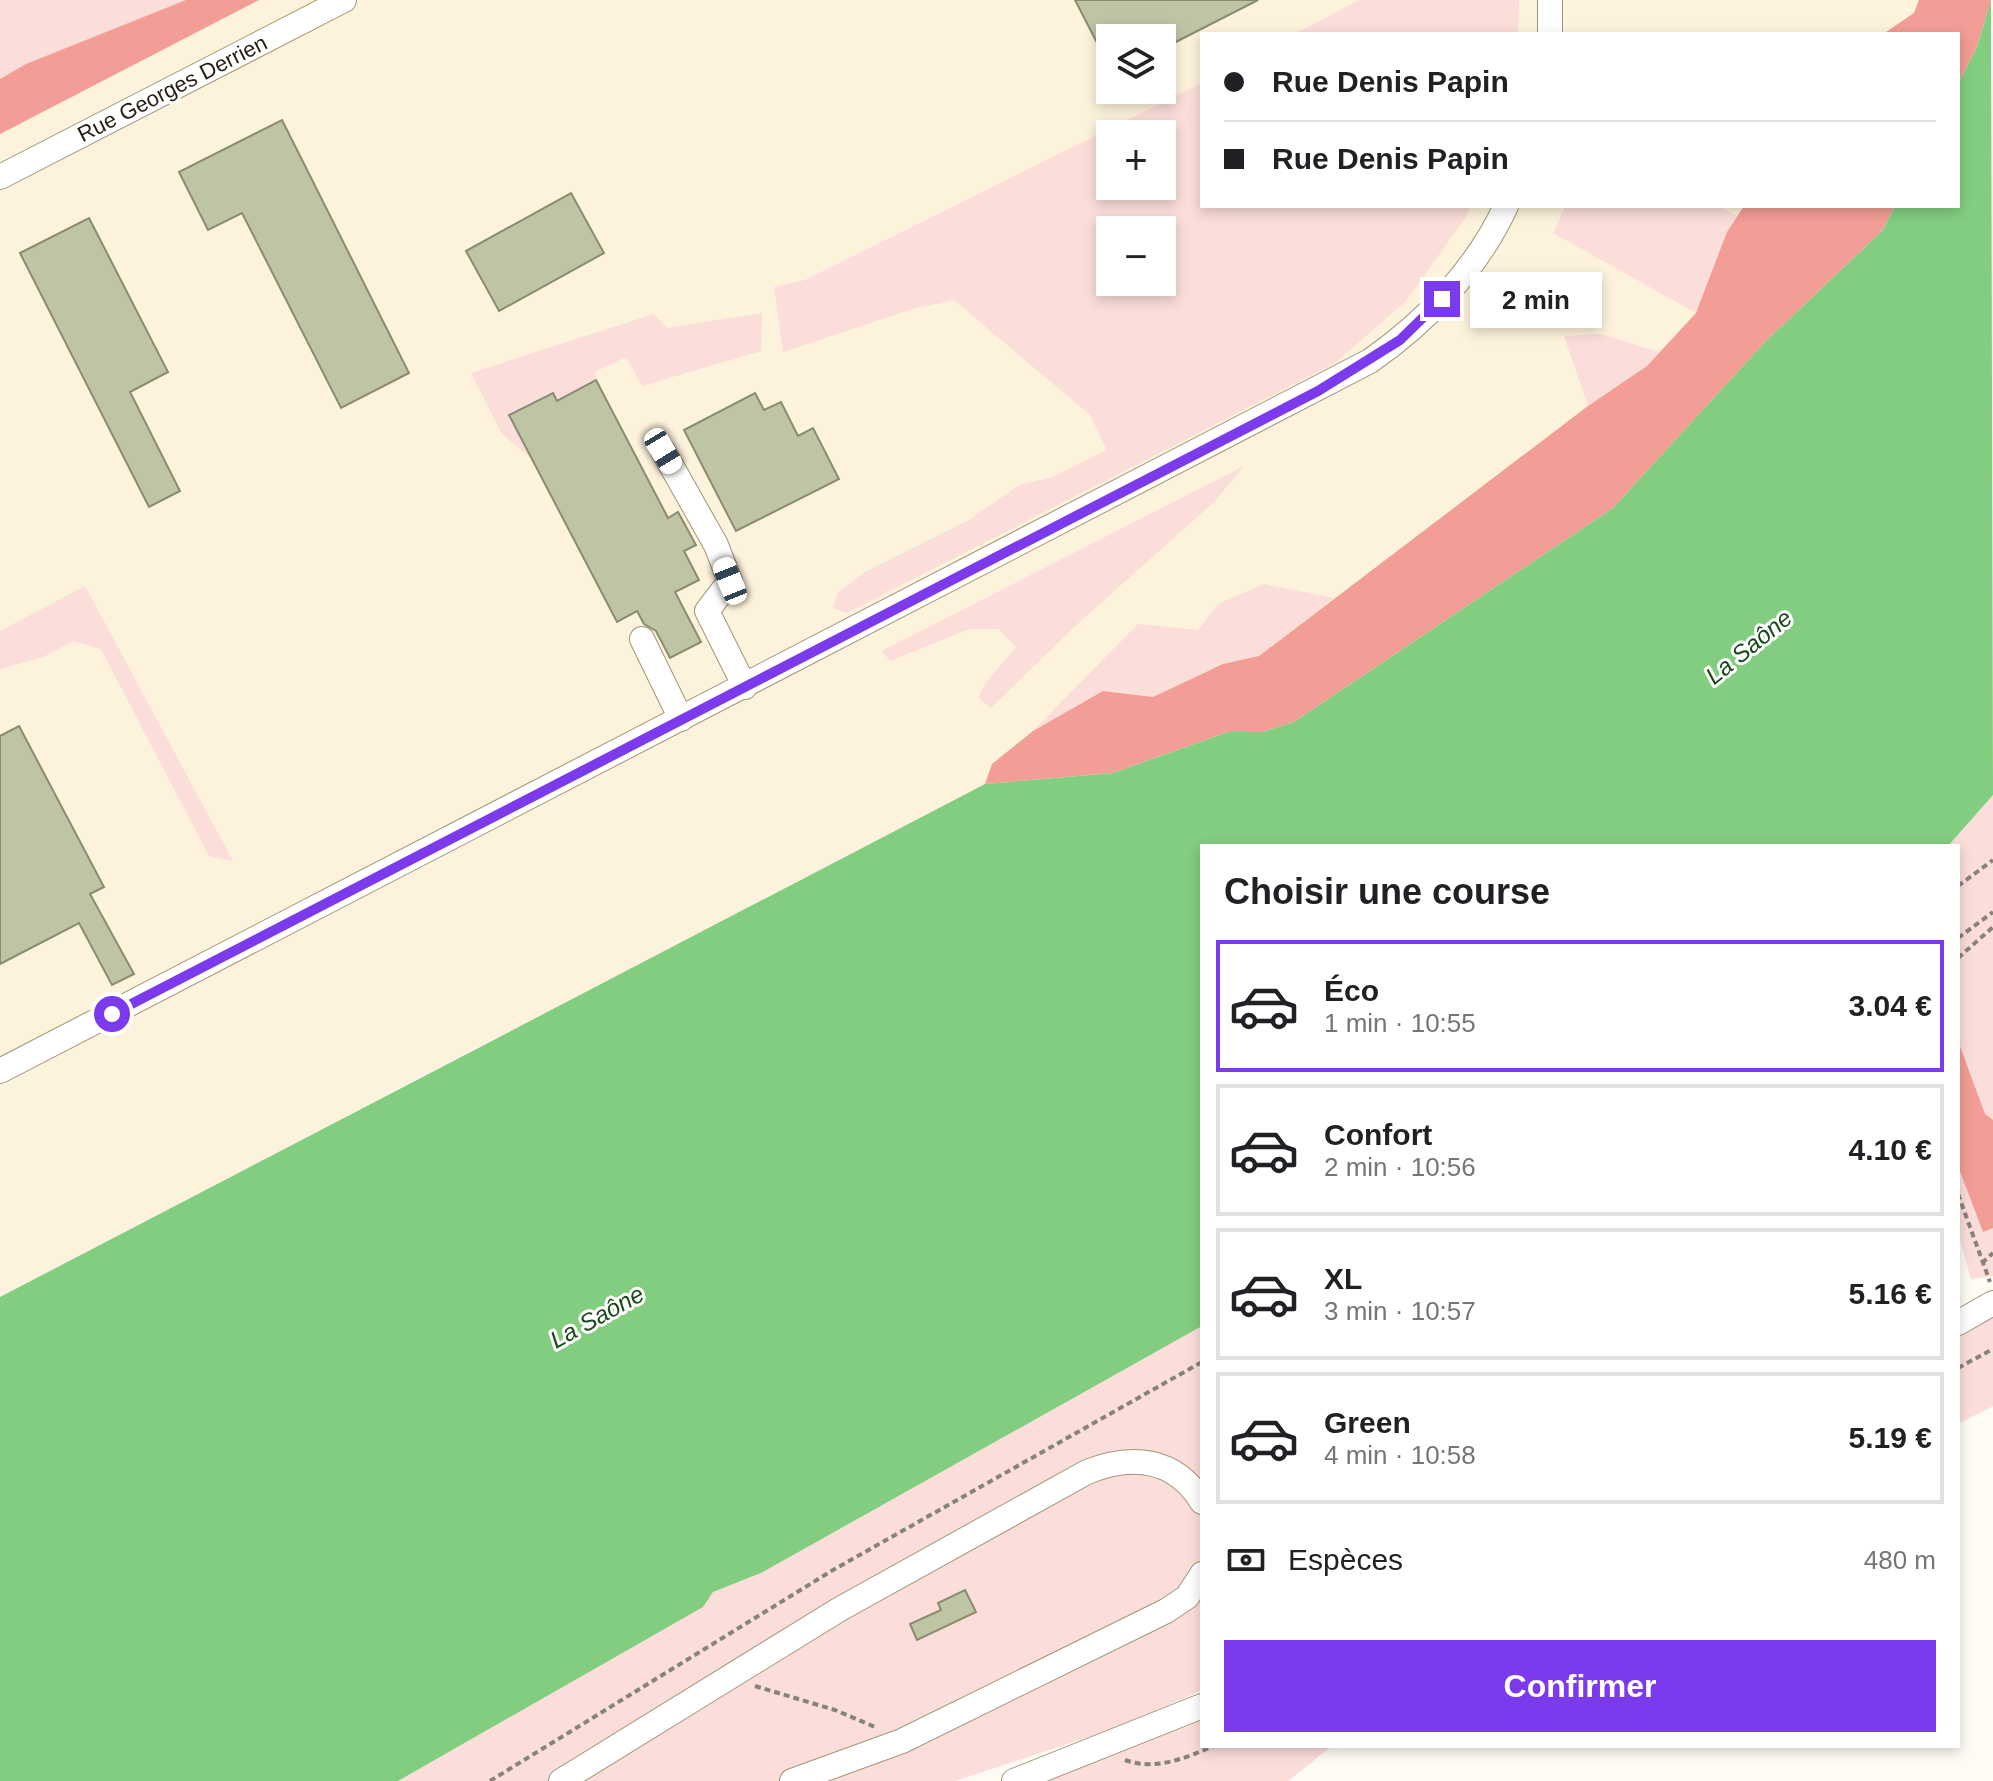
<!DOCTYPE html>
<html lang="fr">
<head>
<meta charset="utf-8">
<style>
  body { margin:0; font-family:Helvetica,sans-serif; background:#f2f2f2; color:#202124; height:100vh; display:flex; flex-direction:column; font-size:30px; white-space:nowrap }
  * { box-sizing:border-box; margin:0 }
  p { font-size:26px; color:#757577 }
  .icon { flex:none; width:44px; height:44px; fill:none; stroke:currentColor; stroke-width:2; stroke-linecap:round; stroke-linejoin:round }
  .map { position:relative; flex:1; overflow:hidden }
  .drawer { position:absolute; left:1200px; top:844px; width:760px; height:904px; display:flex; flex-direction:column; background:#fff; border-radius:0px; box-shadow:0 4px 12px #0003 }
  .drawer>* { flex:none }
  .top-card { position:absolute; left:1200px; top:32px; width:760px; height:176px; border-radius:0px; box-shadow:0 4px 12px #0003; display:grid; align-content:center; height:176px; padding:0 24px; background:#fff }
  .fabs { position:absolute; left:1096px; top:24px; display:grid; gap:16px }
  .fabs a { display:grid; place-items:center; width:80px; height:80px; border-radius:0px; background:#fff; box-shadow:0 4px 12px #0003; font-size:40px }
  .end { position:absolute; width:36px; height:36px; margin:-18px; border:10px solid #7c3aed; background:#fff; box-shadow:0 0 0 4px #fff }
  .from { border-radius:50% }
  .bubble { position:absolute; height:56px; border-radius:0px; background:#fff; box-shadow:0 4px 12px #0003; font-size:26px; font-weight:700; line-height:56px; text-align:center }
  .car { position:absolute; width:24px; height:48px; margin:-24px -12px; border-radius:10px; box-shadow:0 0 6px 2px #0007; background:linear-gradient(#fff 24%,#345 0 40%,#fff 0 76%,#345 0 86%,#fff 0) }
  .top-card b { display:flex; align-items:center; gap:28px; height:76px; font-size:30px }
  .top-card b+b { border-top:2px solid #e0e0e0 }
  .top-card i { width:20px; height:20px; background:#202124 }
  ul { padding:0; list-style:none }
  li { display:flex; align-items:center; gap:24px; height:132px; margin:0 16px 12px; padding:0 8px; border:4px solid #e0e0e0; border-radius:0px }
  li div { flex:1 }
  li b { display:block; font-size:30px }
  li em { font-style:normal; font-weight:700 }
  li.selected { border-color:#7c3aed }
  li>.icon { width:72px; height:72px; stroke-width:1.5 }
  h2 { padding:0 24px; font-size:36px; line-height:96px }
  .pay { display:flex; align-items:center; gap:20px; height:88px; padding:0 24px; font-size:30px }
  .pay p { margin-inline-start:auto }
  .cta { display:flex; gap:16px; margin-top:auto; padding:16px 24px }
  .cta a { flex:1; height:92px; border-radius:0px; background:#7c3aed; color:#fff; font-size:32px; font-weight:700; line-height:92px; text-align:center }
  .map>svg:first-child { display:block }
</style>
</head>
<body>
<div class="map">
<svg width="1993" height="1781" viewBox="0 0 1993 1781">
  <rect width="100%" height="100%" fill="#fefbf5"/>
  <path fill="#fdf2db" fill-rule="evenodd" d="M259,0h1732l-33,84v-50h-756v172h693l-282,302 -1133,538 -480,251v-1163zM1110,38h52v52h-52zM1110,134h52v52h-52zM1110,230h52v52h-52z"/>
  <g fill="#fbddd9" fill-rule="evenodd">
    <path d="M0,0h259l-259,134z"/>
    <path d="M1359,0h160l-1,34h-223z"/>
    <path d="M1202,83v123h269l-5,11 -60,84 -71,62 -488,250 -14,-5 4,-14 26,-21 106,-53 50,-35 34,-8 54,-27 -17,-35 -136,-115 -42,9 -129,43 -9,-65 31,-7zM1110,134h52v52h-52zM1110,230h52v52h-52z"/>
    <path d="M1565,206h154l18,10 -41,97 -143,-80z"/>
    <path d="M762,313l-1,38 -119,35 -16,-29 -31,15 1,8 -39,21 -5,-8 -42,22 22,44 -30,-25 -31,-61 183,-59 13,14z"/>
    <path d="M1600,334l59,18 -12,14 -59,40 -24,-70z"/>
    <path d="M1244,466l-30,36 -141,126 -82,80 -12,-10c5,-19 26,-35 37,-51l-18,-18h-29l-79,32 -8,-10z"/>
    <path d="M1264,584l70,14 -75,58 -36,8 -70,33 -50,-6 -70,40 105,-107 60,6 20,-26z"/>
    <path d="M85,586l148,275 -24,-5 -108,-207 -28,-8 -30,16 -43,12v-38z"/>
    <path d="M1993,795v481l-22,3 -13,-45v-388h-10z"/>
    <path d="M1993,1317v89l-35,18v-88z"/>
    <path d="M1202,1326v364l-83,37 -164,54h-557l304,-174 11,-15 48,-19z"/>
    <path d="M1202,1716v30h130l-44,35h-242z"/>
  </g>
  <g fill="#f29d95">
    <path d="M186,0h73l-259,134v-55l26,-15z"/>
    <path d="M1919,0h72l-14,47 -19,37v-50h-75l31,-21z"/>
    <path d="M1744,206h151l-13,25 -117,111 -152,166 -319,214 -32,10h-34l-115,41 -128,11 7,-20 41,-33 70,-40 50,6 70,-33 36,-8 329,-250 59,-40 49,-53 31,-81z"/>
    <path d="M1958,1041l27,73 8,6v108l-10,4 -25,-66z"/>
  </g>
  <path fill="#83cd81" d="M1991,0l2,795 -45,51h-746v480l-441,247 -48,19 -10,15 -305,174h-398v-484l985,-513 128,-11 115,-41h34l32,-10 319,-214 152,-166 117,-111 13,-25h63v-122l19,-37z"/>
  <g fill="#bfc4a4" stroke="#898d6f" stroke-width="2">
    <path d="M1075,0h183l-96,49v-11h-52v30z"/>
    <path d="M282,120l127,253 -68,35 -99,-195 -34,17 -29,-58z"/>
    <path d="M571,193l33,60 -105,58 -33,-60z"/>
    <path d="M89,218l79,154 -38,20 50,99 -31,16 -129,-254z"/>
    <path d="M596,380l72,138 10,-6 18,33 -12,6 15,29 -24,12 26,50 -31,16 -14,-27 -12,-7 -7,-13 -20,11 -108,-207 44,-22 4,8z"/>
    <path d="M755,393l9,17 17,-8 17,34 15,-8 26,51 -103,52 -52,-101z"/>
    <path d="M19,726l85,161 -14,7 44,80 -22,11 -33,-62 -79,41v-228z"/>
    <path d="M965,1590l11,22 -59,28 -7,-16 31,-14 -3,-7z"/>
  </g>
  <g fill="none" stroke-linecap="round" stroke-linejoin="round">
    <g stroke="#a39578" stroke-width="26">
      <g id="minor">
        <path d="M1550,34v-34"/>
        <path d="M0,177l344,-177"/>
        <path d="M663,451l53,94 14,36 -23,30 38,76"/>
        <path d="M642,639l39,80"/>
        <path d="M0,1071l1370,-710c56,-39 107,-92 136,-155"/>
        <path d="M1958,1323l35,-20"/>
        <path d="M561,1781l279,-172 247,-137c45,-18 88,-14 115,30"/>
        <path d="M792,1781l110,-40 264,-130 21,-14 15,-23"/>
        <path d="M1014,1781l188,-75"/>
      </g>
    </g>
    <g stroke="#88837a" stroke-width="4" stroke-dasharray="6 4" stroke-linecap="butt">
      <path d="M1958,886l35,-26"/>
      <path d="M1958,938l35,-26"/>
      <path d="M1958,958l35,-31"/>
      <path d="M1958,1194l32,88"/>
      <path d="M1982,1263l11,-10"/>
      <path d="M1958,1368l35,-19"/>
      <path d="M755,1686l80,24 40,17"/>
      <path d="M1125,1760c31,11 60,-2 89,-14"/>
      <path d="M490,1781l343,-211 369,-208"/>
    </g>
    <use href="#minor" stroke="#fff" stroke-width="24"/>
  </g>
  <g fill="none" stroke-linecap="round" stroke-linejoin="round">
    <path stroke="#7c3aed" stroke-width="10" d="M112,1014l1206,-623 82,-51 42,-41"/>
  </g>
  <g text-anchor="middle" stroke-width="6" stroke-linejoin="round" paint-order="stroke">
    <g font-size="22" fill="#241e13" stroke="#fff">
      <text transform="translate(172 88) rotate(-27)" y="8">Rue Georges Derrien</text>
    </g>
    <g font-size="24" font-style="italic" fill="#194b1a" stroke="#fff">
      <text transform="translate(1749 647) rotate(-39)" y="8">La Saône</text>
      <text transform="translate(597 1317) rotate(-29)" y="8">La Saône</text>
    </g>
  </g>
</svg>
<div class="fabs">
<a><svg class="icon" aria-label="layers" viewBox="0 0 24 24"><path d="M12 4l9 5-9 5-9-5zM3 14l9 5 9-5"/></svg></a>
<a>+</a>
<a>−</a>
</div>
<i class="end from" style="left:112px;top:1014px"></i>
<i class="end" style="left:1442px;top:299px"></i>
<div class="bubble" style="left:1470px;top:272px;width:132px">2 min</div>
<i class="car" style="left:663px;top:451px;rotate:149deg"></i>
<i class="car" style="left:730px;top:581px;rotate:338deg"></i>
<div class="top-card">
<b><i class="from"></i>Rue Denis Papin</b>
<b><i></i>Rue Denis Papin</b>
</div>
<section class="drawer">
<h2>Choisir une course</h2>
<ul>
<li class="selected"><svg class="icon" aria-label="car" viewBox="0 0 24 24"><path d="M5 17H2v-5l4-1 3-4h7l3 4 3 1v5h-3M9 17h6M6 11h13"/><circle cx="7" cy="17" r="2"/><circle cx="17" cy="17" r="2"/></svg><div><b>Éco</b><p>1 min · 10:55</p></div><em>3.04 €</em></li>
<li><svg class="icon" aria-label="car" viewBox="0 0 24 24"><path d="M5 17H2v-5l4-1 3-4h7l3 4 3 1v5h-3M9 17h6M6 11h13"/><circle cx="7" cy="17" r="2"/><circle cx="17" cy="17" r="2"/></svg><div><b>Confort</b><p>2 min · 10:56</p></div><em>4.10 €</em></li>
<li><svg class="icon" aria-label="car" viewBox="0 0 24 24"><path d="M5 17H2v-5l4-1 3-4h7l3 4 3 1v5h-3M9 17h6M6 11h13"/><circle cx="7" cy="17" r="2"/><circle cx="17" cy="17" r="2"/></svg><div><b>XL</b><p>3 min · 10:57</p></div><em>5.16 €</em></li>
<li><svg class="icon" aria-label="car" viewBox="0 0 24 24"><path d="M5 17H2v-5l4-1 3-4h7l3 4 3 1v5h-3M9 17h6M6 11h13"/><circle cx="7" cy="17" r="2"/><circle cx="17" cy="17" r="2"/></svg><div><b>Green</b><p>4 min · 10:58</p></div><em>5.19 €</em></li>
</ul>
<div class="pay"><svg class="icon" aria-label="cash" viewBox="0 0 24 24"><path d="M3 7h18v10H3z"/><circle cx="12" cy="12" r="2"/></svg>Espèces<p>480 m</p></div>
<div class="cta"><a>Confirmer</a></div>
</section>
</div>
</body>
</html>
